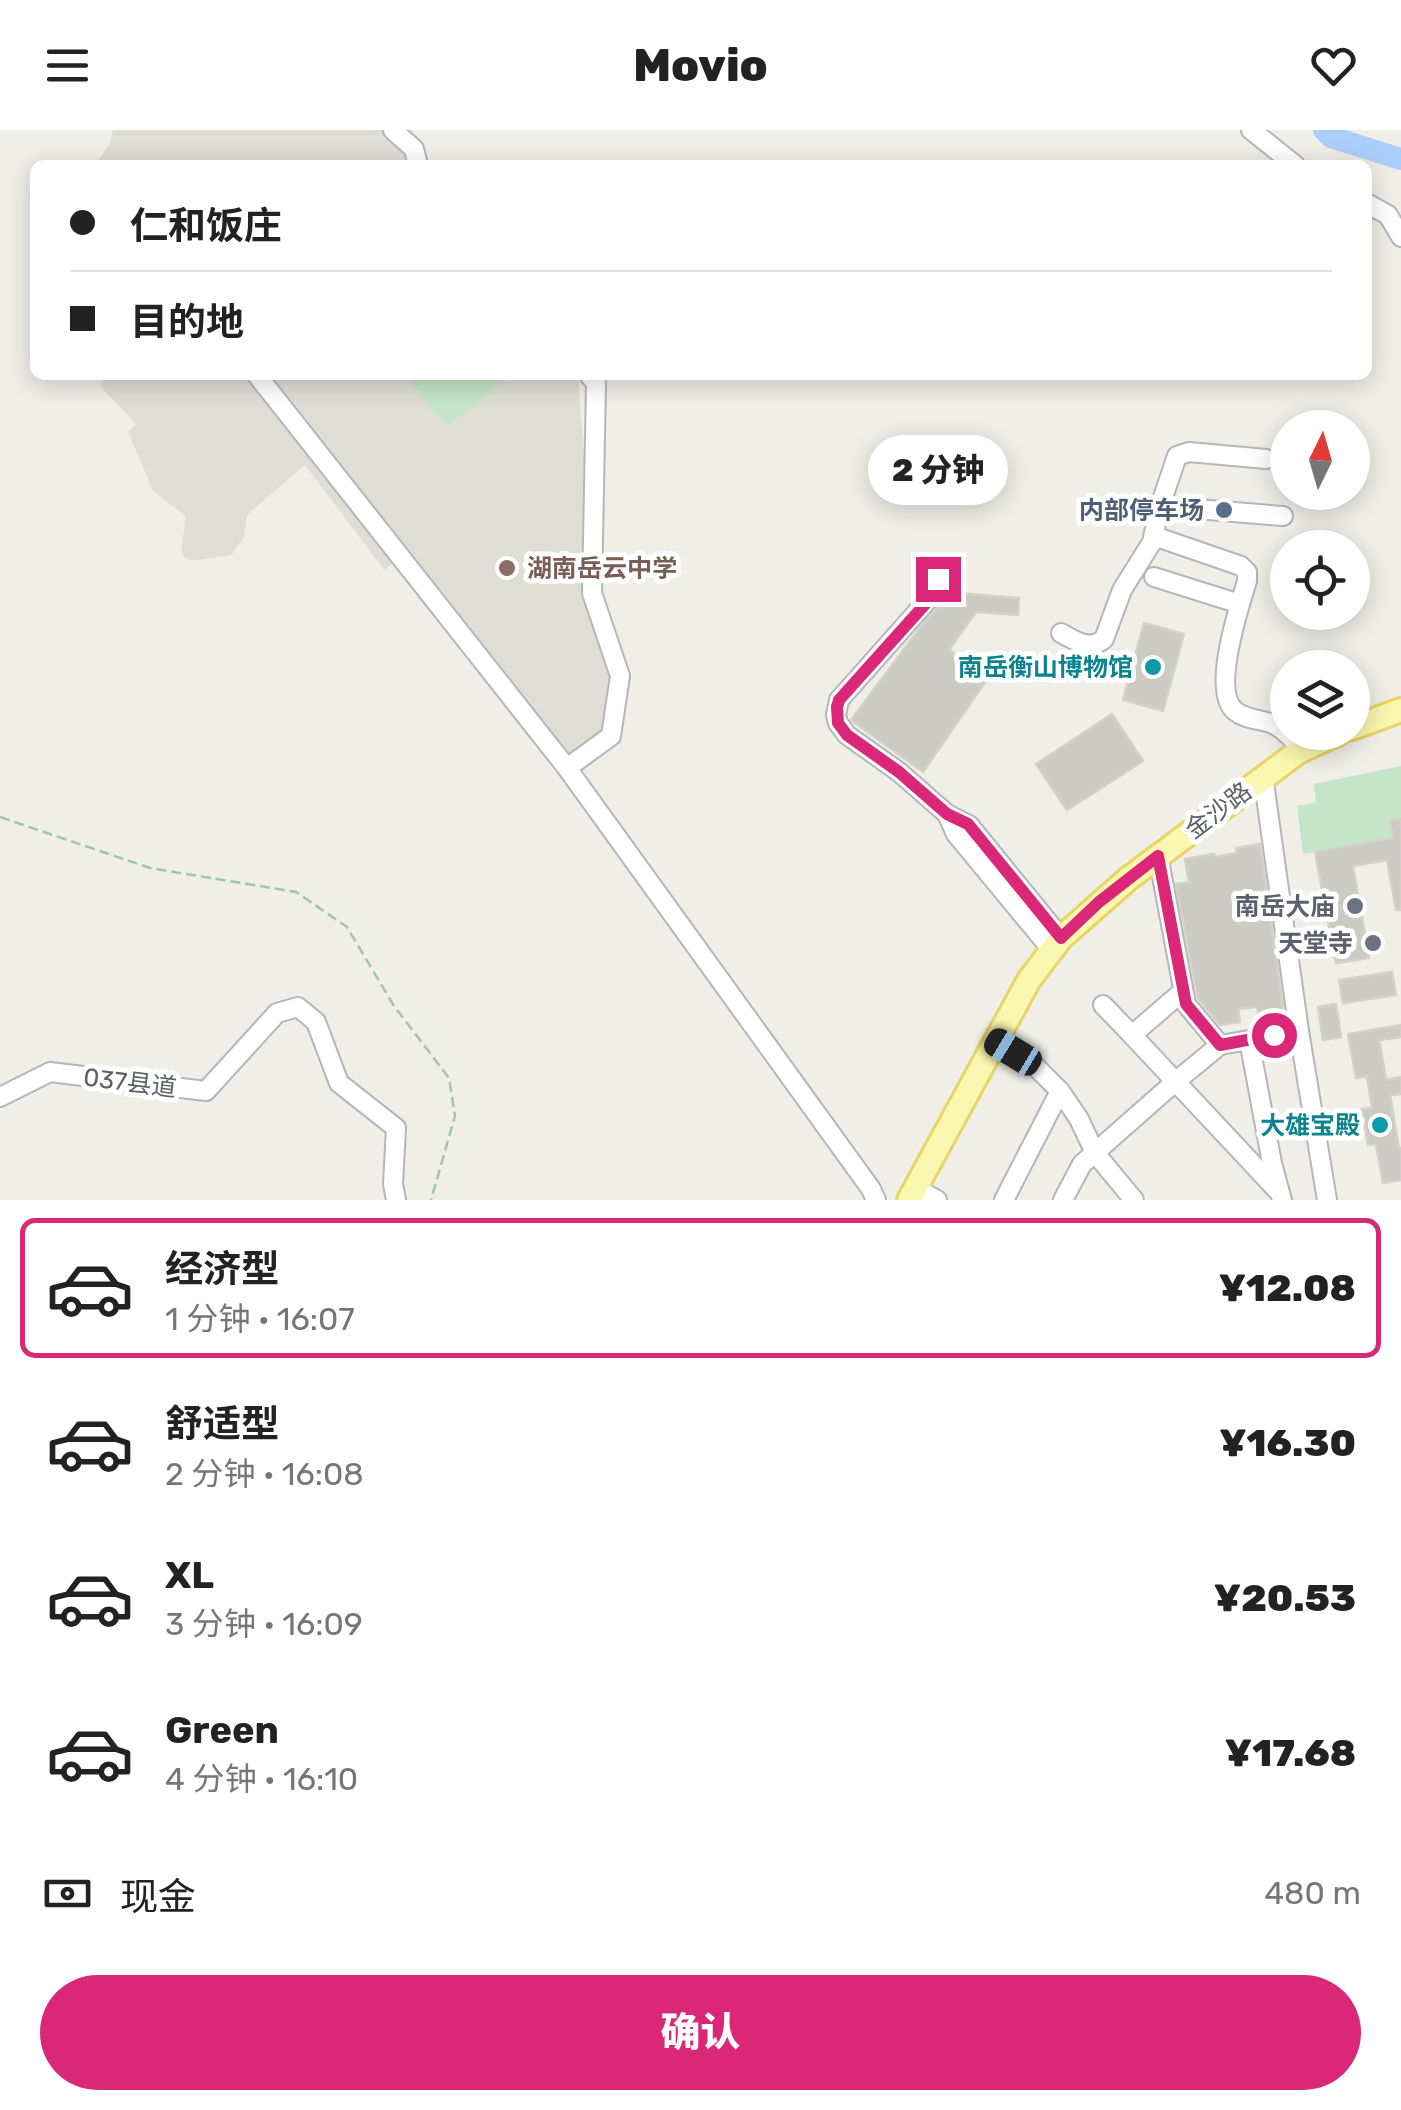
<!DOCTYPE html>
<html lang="zh">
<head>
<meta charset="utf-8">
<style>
  body { margin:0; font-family:Rubik,"Noto Sans SC",sans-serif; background:#f2f2f2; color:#222; height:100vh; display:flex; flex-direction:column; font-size:38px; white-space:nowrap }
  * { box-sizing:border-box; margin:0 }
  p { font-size:32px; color:#767676 }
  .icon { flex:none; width:55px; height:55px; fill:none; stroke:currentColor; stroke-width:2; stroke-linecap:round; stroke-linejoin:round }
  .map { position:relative; height:1070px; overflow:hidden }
  .drawer { display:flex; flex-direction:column; background:#fff; flex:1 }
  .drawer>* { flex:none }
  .banner { position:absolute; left:30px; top:30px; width:1342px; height:220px; border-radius:15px; box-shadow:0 5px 25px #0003; display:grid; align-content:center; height:220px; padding:0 40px; background:#fff }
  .needle { width:65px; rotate:5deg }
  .fabs { position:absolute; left:1270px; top:280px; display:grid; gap:20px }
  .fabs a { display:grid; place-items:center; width:100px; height:100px; border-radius:50%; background:#fff; box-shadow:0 5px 25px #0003; font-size:50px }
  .end { position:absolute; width:45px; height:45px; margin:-22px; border:12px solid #db2777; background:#fff; box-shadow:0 0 0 5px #fff }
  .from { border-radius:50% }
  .bubble { position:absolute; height:70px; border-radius:35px; background:#fff; box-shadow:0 5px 25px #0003; font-size:32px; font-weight:800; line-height:70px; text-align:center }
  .car { position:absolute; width:30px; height:60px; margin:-30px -15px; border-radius:12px; box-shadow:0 0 8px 2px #0007; background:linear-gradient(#222 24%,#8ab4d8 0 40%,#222 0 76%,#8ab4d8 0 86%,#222 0) }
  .banner b { display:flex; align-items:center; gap:35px; height:95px; font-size:38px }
  .banner b+b { border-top:2px solid #e0e0e0 }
  .banner i { width:25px; height:25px; background:#222 }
  ul { padding:18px 0 0; list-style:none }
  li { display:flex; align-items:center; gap:30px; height:140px; margin:0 20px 15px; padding:0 20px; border:5px solid transparent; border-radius:15px }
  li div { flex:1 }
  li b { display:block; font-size:38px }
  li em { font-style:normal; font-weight:800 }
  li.current { border-color:#db2777 }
  li>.icon { width:90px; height:90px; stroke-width:1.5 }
  .pay { display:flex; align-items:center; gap:25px; height:110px; padding:0 40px; font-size:38px }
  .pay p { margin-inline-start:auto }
  .action { display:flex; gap:20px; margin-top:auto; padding:20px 40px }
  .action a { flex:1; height:115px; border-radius:60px; background:#db2777; color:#fff; font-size:40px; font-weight:800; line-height:115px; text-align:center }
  header { display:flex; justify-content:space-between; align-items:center; height:130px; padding:0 40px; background:#fff; font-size:45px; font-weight:800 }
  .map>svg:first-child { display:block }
</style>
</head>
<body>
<header><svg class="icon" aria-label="menu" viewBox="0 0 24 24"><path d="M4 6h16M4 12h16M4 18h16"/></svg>Movio<svg class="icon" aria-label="heart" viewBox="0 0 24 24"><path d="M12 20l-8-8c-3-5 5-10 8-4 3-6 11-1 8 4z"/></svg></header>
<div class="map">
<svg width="1401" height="1070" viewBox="0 0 1401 1070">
  <rect width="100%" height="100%" fill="#efeee7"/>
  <g fill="#dfded5">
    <path d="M113,0h276l29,35h-323l15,-22z"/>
    <path d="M99,245h479l14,190 21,108 -9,61 -32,24 -162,-207 -26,19 -79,-105 -58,50 -3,22 -13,18 -40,6 -10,-7 5,-38 -33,-25 -25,-59 8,-8 -34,-36z"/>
  </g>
  <g fill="#c5e5c9">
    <path d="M405,245h105l-61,50 -14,-11z"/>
    <path d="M1401,636v71l-17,2 1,7 -17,-3 -65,11 -6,-48 19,-3 -2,-19z"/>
  </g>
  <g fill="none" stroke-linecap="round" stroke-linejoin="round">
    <path stroke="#accefa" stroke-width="22" d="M1324,0l7,7 70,22"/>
  </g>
  <g fill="#cbcac3" stroke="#d4d1c5" stroke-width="2.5">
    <path d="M947,462l72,6 -1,17 -42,-3 -27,38 39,28 -65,94 -72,-52 71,-95 21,-24z"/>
    <path d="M1144,493l40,11 -21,77 -40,-11z"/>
    <path d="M1112,584l31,47 -76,49 -31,-46z"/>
    <path d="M1401,689v91h-5l-9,-50 -34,6 16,92 -33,5 -21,-111 78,-14 -3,-17z"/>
    <path d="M1260,714l24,170 -25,4 -2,-11 -19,2 2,13 -20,3 -22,-27 -22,-114 13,-2 -4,-23 29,-5 1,3 22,-4 -1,-5z"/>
    <path d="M1392,842l4,23 -53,8 -4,-23z"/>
    <path d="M1336,874l5,33 -18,3 -5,-33z"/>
    <path d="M1401,895v12l-22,3 7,40 15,-3v17l-11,1 9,54 2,-1v32l-18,3 -7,-39 -8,1 -6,-36 10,-1 -5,-32 -11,2 -8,-44z"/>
  </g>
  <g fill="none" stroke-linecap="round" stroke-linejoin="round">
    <g stroke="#b4b6ba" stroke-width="22">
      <g id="minor">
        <path d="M393,0l21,19 4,16"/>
        <path d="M1251,0l44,35"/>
        <path d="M1368,74l20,11 13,22"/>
        <path d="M257,245l310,393 304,421 5,11"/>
        <path d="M1160,376l123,10"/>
        <path d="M1154,406l87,30 6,6v9c-8,26 -36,110 -12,130 11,9 26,8 38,13 11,5 21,17 30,25"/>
        <path d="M1154,447l86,27"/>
        <path d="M938,449l-4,14 -95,107 -3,15 2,8 9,12 52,37 48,42 22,11 92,113"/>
        <path d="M1061,503c15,8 28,18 43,6l18,-49 30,-48 8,-36 17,-50 12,-4 77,7"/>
        <path d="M567,638l44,-32 9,-60 -28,-83 4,-210 -7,-8"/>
        <path d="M1263,646l36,255 28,169"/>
        <path d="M947,684l9,20 95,115"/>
        <path d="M1158,725l28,149 34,41 29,-5 23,123 10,37"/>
        <path d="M1183,861l-51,44 145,155"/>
        <path d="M1103,875l29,30"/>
        <path d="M995,910l36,22 29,29 19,28 16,34 39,47"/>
        <path d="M1249,910l50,-9"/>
        <path d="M0,967l50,-25 156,19 71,-78 21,-6 18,15 23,61 57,45 -3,56 3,16"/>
        <path d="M916,1058l21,12"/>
        <path d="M1004,1070l56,-109"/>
        <path d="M1063,1070l19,-36 93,-82 45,-37"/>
      </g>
    </g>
    <g stroke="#e9d466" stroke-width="28">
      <g id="major">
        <path d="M1352,598l49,-18"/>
        <path d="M909,1070l120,-220 32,-42 67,-59 170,-127 43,-20"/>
      </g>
    </g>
    <path stroke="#9ec6ae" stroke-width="2.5" stroke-dasharray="10 5" stroke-linecap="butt" d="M0,687l150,51 146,24 51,35 47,79 55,72 6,38 -24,84"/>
    <use href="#minor" stroke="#fff" stroke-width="18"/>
    <use href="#major" stroke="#faf7b1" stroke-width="22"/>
  </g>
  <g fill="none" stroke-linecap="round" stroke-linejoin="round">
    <path stroke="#db2777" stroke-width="12" d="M938,449l-4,14 -6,8 -89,99 -2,7 1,16 9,12 52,37 48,42 21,10 93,114 38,-36 59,-46 28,148 34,41 54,-10"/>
  </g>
  <circle fill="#5c6f8a" stroke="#fff" stroke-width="4" cx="1224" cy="380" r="10"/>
  <circle fill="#8d6e63" stroke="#fff" stroke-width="4" cx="507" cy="438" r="10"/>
  <g fill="#0f9aa8" stroke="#fff" stroke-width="4">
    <circle cx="1153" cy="537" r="10"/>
    <circle cx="1380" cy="995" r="10"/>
  </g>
  <g fill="#6b7280" stroke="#fff" stroke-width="4">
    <circle cx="1355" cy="776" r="10"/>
    <circle cx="1373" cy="813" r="10"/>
  </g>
  <g text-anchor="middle" stroke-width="10" stroke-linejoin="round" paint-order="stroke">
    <g font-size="25" font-weight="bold" fill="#4e5e75" stroke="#fff" text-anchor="end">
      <text x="1204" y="389">内部停车场</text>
    </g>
    <g font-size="25" font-weight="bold" fill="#785e54" stroke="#fff" text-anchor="start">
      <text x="527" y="447">湖南岳云中学</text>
    </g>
    <g font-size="25" font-weight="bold" fill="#0d838f" stroke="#fff" text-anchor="end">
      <text x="1133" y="546">南岳衡山博物馆</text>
      <text x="1360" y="1004">大雄宝殿</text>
    </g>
    <g font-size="25" fill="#5e6166" stroke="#fff">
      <text transform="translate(1218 680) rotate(-37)" y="9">金沙路</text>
      <text transform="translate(130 952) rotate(7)" y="9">037县道</text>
    </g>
    <g font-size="25" font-weight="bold" fill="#5b616d" stroke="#fff" text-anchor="end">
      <text x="1335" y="785">南岳大庙</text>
      <text x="1353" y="822">天堂寺</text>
    </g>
  </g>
</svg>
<div class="fabs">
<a><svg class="needle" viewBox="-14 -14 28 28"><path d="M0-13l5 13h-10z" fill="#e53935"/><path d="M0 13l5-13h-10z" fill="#767676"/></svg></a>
<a><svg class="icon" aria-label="locate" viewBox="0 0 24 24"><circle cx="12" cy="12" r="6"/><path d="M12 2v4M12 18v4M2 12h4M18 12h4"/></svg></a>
<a><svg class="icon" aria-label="layers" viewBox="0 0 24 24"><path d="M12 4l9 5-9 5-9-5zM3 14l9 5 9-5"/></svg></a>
</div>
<i class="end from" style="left:1274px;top:905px"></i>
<i class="end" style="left:938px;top:449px"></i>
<div class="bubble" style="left:868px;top:305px;width:140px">2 分钟</div>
<i class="car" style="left:1013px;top:922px;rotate:301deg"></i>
<div class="banner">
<b><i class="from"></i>仁和饭庄</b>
<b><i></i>目的地</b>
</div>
</div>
<section class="drawer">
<ul>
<li class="current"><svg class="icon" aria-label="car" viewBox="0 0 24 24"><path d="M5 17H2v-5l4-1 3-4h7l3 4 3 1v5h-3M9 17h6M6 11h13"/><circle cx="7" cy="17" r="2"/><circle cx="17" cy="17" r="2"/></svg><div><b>经济型</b><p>1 分钟 · 16:07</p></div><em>¥12.08</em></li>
<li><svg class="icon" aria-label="car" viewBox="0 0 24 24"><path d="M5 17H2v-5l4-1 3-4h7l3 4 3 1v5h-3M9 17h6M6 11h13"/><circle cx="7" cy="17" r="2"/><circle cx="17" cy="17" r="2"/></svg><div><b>舒适型</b><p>2 分钟 · 16:08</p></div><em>¥16.30</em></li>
<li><svg class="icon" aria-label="car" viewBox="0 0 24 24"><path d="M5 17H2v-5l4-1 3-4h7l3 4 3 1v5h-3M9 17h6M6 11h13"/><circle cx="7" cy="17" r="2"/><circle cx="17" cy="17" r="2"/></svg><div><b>XL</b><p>3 分钟 · 16:09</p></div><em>¥20.53</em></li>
<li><svg class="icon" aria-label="car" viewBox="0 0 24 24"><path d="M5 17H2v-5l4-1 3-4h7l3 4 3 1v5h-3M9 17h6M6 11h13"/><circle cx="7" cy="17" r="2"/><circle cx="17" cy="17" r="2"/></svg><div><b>Green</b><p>4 分钟 · 16:10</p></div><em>¥17.68</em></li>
</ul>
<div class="pay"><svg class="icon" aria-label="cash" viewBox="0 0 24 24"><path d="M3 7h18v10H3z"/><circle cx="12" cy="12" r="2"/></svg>现金<p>480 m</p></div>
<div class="action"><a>确认</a></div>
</section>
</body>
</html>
